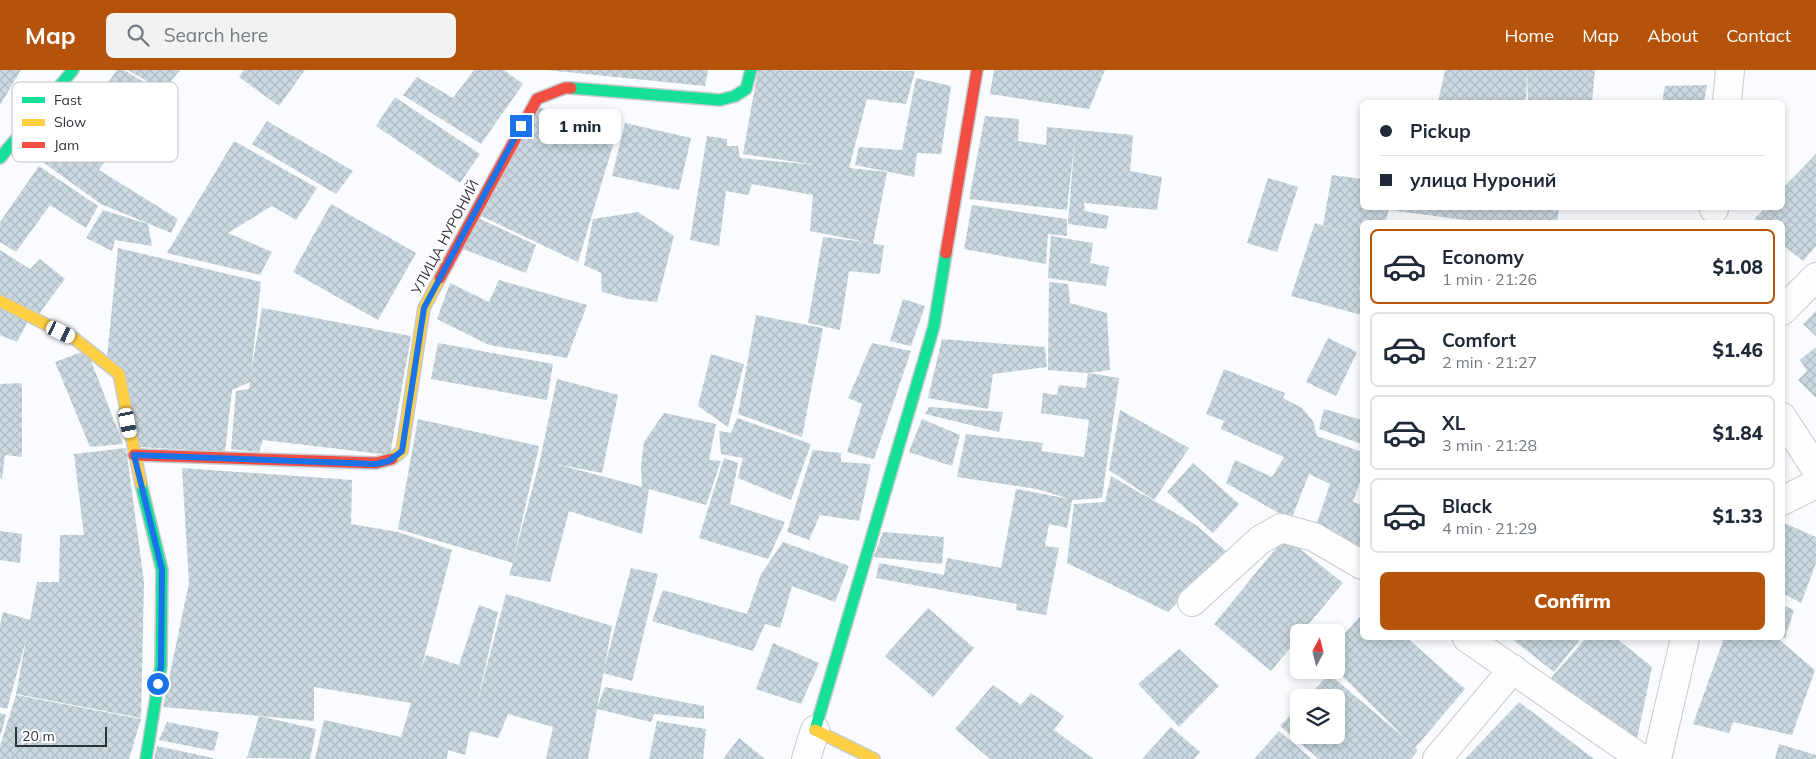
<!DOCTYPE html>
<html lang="en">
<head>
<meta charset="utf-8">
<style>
  body { margin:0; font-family:Mulish,sans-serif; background:#f2f2f3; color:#1f2937; height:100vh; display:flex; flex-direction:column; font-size:19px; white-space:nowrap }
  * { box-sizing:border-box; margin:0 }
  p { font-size:16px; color:#747a83 }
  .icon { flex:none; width:28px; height:28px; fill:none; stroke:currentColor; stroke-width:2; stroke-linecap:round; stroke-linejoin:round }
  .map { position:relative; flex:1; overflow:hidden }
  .side { position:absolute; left:1360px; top:150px; width:425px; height:420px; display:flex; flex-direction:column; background:#fff; border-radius:8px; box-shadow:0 2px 8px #0003 }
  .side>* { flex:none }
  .hud { position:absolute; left:1360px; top:30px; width:425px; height:110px; border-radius:8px; box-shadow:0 2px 8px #0003; display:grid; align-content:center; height:110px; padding:0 20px; background:#fff }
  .needle { width:32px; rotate:7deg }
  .tools { position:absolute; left:1290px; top:554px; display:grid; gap:10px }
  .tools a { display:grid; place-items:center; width:55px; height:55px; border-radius:8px; background:#fff; box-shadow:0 2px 8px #0003; font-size:25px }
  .scale { position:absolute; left:15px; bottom:12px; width:92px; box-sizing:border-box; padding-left:5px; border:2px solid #2e333b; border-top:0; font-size:14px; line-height:18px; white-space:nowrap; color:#2e333b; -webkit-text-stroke:4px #fff; paint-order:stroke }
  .end { position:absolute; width:22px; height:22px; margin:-11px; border:6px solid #1a73e8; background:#fff; box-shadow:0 0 0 2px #fff }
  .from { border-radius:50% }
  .bubble { position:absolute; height:35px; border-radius:8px; background:#fff; box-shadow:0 2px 8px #0003; font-size:16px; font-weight:800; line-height:35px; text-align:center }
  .car { position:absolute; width:15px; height:30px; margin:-15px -8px; border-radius:6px; box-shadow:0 0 4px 1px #0007; background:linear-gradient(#fff 24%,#345 0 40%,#fff 0 76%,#345 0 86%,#fff 0) }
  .hud b { display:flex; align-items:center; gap:18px; height:48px; font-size:19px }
  .hud b+b { border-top:1px solid #e0e1e3 }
  .hud i { width:12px; height:12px; background:#1f2937 }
  ul { padding:9px 0 0; list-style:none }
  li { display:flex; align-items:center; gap:15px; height:75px; margin:0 10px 8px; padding:0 10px; border:2px solid #e0e1e3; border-radius:8px }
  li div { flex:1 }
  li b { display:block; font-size:19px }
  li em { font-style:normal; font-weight:800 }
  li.on { border-color:#b45309 }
  li>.icon { width:45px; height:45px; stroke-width:1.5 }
  .action { display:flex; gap:10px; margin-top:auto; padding:10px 20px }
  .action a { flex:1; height:58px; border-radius:8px; background:#b45309; color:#fff; font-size:20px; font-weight:800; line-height:58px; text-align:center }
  header { display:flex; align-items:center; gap:30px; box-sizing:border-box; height:70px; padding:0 25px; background:#b45309; color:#fff }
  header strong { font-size:24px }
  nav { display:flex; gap:28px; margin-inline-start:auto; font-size:18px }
  .search { width:350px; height:45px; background:#f2f2f3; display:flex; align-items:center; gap:12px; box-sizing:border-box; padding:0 18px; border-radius:8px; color:#747a83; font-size:19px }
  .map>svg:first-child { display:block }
</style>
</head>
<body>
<header>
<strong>Map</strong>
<div class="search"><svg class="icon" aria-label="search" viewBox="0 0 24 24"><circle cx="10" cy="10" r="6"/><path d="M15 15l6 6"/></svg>Search here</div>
<nav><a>Home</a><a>Map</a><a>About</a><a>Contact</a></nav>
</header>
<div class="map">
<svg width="1816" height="689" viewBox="0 0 1816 689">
  <defs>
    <pattern id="building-cross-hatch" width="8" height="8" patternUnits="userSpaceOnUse" patternTransform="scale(1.25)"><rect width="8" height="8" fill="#cad8e0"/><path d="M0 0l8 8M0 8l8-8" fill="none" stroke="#aebac1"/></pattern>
  </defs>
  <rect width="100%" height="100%" fill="#f9fbfe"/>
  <g fill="url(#building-cross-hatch)">
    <path d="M0,0h21l-21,35z"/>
    <path d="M117,0h7l36,22 -1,20 -18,-7 -42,65 79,49 -7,14 -70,-29 -57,-41 16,-25 5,5z"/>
    <path d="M128,0h52l-17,21z"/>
    <path d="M244,0h61l-26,36 -40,-29z"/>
    <path d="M474,0h30l19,14 -42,60 -78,-49 14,-18 36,21z"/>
    <path d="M546,0h162l-3,16z"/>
    <path d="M758,0l157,1 -9,33 -39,-5 -18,69 38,4 -14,72 11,1 -4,29 -31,-3 -9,59 -32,-7 15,-86 43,5 -56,-11 3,-36 -61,-11 -4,11 -22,-4 -7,55 -29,-6 17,-104 20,3v7h11l2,12 76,7 -73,-11z"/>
    <path d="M994,0h111l-16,39 -99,-15z"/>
    <path d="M1445,0h82l-1,32h-88z"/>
    <path d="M1527,0h68l-3,32h-64z"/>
    <path d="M916,8l35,8 -10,68 -24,-1 -3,24 -59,-12 4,-18 43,3z"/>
    <path d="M1707,15l-3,17h-42l3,-16z"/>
    <path d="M395,27l85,57 -20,29 -84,-57z"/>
    <path d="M537,37l82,18 -41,137 -99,-47z"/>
    <path d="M985,46l34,3 -1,22 28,4 1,-18 86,8 -3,36 32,6 -5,33 -73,-7 1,8 24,5 -3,13 -38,-5 7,-87 -8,73 -98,-11z"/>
    <path d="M267,51l86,50 -17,23 -84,-50z"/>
    <path d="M625,53l66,15 -12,52 -67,-14z"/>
    <path d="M234,71l83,47 -21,32 -24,-14 -44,27 44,19 -12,23 -93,-22z"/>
    <path d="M1816,84v92l-13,15 -21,-17v-22h-24l-4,-3 11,-11h17v-19z"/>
    <path d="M39,96l59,40 -12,22 -36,-23 -34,47 -16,-10v-20z"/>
    <path d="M1332,105l30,4v29h197l-2,14h-77l-91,-12 -4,12h-23v54l-3,14 3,1v24l-71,-19 24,-73 30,10 -22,-8z"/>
    <path d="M1268,108l30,9 -21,65 -30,-9z"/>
    <path d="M331,134l85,49 -38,67 -85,-48z"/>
    <path d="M972,135l95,14v17l-19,-2 -2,30 -82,-15z"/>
    <path d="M103,140l45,14 4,22 -37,-6 -3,11 -26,-13z"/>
    <path d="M638,142l36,24 -17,66 -28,-3 -27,-7 -1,-19 -17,-8 9,-46z"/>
    <path d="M476,147l60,28 -10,28 -63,-24z"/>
    <path d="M1051,166l42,7 -3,20 19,4 -3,19 -58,-8z"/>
    <path d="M118,178l143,34 -10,90 11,-64 149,28 -21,119 -127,-15 -4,12 -28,-3 5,-58 13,-2 1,-7 -18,8 -7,62 -85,-5 -33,-90z"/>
    <path d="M0,180l30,19 10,-10 25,20 -30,40 -35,-22z"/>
    <path d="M499,210l88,25 -20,53 -78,-13 -52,-26 13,-36 39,19z"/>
    <path d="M1049,212l19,2 2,19 37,10 3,57 -22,3 -40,-3z"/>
    <path d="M903,229l22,7 -14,40 -21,-5z"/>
    <path d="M0,234l28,17 -11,21 -17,-7z"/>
    <path d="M1816,241v25l-13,-12z"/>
    <path d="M756,245l67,13 -21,109 -64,-23z"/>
    <path d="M1328,268l29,14 -21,44 -30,-14z"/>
    <path d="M942,269l103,8 2,20 -54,7 -5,35 -60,-11z"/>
    <path d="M438,273l115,21 -6,36 -116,-21z"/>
    <path d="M872,273l39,8 -37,108 -27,-7 15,-48 -14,-6z"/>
    <path d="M1816,277v51l-18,-18 9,-9 -7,-11z"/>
    <path d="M87,280l36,94 -33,3 -35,-85z"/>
    <path d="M711,284l33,10 -16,63 -30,-21z"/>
    <path d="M1224,299l61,24 -2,5 19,10 11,13 4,15 45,16v23l-9,27 9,3v48l-47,-24 15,-45 -21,-10 -18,46 -65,-37 9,-23 37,17 12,-20 -63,-28 3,-8 -18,-7z"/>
    <path d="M1088,303l31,5 -17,120 -30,2 -5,28 -18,-4 -4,22 14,2 -13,67 -30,-5 1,-6 -141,-26 3,-15 65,12 3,-17 54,10 15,-79 54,10 -33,-10 -80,-12 9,-43 77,9 -2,8 43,6 5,-37 -48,-7 2,-20 14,2 2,-10 27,3z"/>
    <path d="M557,309l61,16 -16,78 -46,-9 86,23 -1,-21 3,-24 20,-29 52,11 -7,36 12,1 -15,44 -57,-16 -7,45 -73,-23 -19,71 -41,-7 4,-12 -115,-34 20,-110 121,27 -26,115 27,-101z"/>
    <path d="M22,313v74l-17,-2 -3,24 -2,-1v-94z"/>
    <path d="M929,337l74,5 -4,20 -74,-18z"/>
    <path d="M1324,339l38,11v24l-43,-15z"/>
    <path d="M1120,340l69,38 -35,52 -45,-30z"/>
    <path d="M737,348l74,26 -20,56 -53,-22 5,-20 -22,-4 -2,-23 12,2z"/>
    <path d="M922,349l38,16 -8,31 -43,-14z"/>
    <path d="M126,378l18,134 -3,136 -125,-24 10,-54 -19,69 -7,-2v-82l3,-13 27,8 7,-38h22l1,-47h24l-10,-81z"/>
    <path d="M813,380l28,3v9l30,2 -12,57 -39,-6 -11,25 -22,-8z"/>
    <path d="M724,388l14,5 -8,41 55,18 -17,37 -69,-21z"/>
    <path d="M1193,393l46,41 -26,29 -46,-41z"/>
    <path d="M182,398l170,12 -1,44 47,8 54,18 -32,123 6,-18 33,10 20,-60 19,7 -21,91 29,-109 106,32 -15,82 8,-21 99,19v13l-50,-5 -3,8 -54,-13 -9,50h-42l7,-32 -45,-13 -10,24 -28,-7 -5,24 -17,-5 -1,9h-132l9,-39 77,17 10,-34 -97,-16v34l-151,-14 26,-124z"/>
    <path d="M1111,406l85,49 30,26 -58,61 -101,-49 7,-59 31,-2z"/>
    <path d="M1782,452l34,15v26l-15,40 -19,-10z"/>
    <path d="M0,461l22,3 -2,29 -20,-3z"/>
    <path d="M883,462l61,5 -2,27 -68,-7z"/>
    <path d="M1285,467l58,46 -41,49h-3v5l-28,34 -57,-47z"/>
    <path d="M783,472l66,24 -14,36 -43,-16 -12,42 -15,-4 -12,27 -101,-30 11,-31 84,24 14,-40z"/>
    <path d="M631,498l27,6 -26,107 -29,-8z"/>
    <path d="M1782,535l12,5 -9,28 -3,-1z"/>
    <path d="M928,538l46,40 -41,49 -48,-41z"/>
    <path d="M1362,544v24h45l58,51 -50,59 3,2 -7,9h-92l-39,-33 19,-20v29h37v-37h-29l22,-24 76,64 -69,-68v-27z"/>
    <path d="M1511,568h64l4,3 -25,31z"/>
    <path d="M1586,568h30l36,29 -16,76 -10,1 -75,-66z"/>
    <path d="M1717,568h60l38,32 -23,65 -59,-13 -4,11 -36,-9 30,-83z"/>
    <path d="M773,573l46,20 -18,41 -45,-15z"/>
    <path d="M1179,579l40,37 -40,41 -41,-43z"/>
    <path d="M993,615l28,20 10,-12 33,23 -10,14 40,29h-104l-35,-30z"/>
    <path d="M16,625l125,24 -12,40h-129v-13z"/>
    <path d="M1519,632l75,57h-129z"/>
    <path d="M0,643l6,2 -5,19h-1z"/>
    <path d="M259,646l57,13 -6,30 -63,-1z"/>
    <path d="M657,651l49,8 -3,30h-54z"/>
    <path d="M167,652l52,10 -5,19 -55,-11z"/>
    <path d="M1171,657l29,25 -6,7h-52z"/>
    <path d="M1279,661l33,28h-58z"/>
    <path d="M739,668l26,21h-42z"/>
    <path d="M1779,674l37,11v4h-41z"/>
    <path d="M157,676l56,12v1h-59z"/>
  </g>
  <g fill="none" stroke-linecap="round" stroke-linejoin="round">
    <g stroke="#c6cacf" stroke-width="30">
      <g id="street">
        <path d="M1727,32l3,-32"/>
        <path d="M1714,139v-1"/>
        <path d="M1782,241l34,-34"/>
        <path d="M1782,347l34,52"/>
        <path d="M1782,431l34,-17"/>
        <path d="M1192,532l68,-62 21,-12 33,9 48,28"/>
        <path d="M1467,568l175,121"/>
        <path d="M806,689l9,-29"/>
        <path d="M1437,689l76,-90"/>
        <path d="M1657,689l28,-121"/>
      </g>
    </g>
    <g stroke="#c6cacf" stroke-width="14">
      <g id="fast">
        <path d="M571,18l149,12 15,-4 11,-7 5,-19"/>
        <path d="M0,88l73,-88"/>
        <path d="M141,414l21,86 -1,96 -15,93"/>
        <path d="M815,660l119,-404 12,-73"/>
      </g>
    </g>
    <g stroke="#c6cacf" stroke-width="14">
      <g id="slow">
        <path d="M0,231l75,38 44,35 22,110"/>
        <path d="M392,389l10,-8 22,-143 16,-30"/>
        <path d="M815,660l59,29"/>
      </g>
    </g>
    <g stroke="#c6cacf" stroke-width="14">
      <g id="jam">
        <path d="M946,183l31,-183"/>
        <path d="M440,208l97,-179 28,-11h6"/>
        <path d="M134,385l242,8 16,-4"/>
      </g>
    </g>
    <use href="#street" stroke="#fefeff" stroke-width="28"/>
    <use href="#fast" stroke="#16e098" stroke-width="11"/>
    <use href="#slow" stroke="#ffcf43" stroke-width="11"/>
    <use href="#jam" stroke="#f24e42" stroke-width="11"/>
  </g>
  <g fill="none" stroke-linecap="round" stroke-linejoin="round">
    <path stroke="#1a73e8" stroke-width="6" d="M158,614l3,-18 1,-96 -28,-115 242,9 13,-3 13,-10 22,-143 97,-182"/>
  </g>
  <g text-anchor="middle" stroke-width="4" stroke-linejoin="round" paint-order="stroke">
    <g font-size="14" fill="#2e333b" stroke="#fff">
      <text transform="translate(445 167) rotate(-62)" y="5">УЛИЦА НУРОНИЙ</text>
    </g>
  </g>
  <rect x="12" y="12" width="166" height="80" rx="8" fill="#fff" stroke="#c0c2c4" stroke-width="1"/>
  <rect x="22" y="27" width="23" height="6" fill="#16e098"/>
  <rect x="22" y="49" width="23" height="7" fill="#ffcf43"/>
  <rect x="22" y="72" width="23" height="6" fill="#f24e42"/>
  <g font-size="14" fill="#2e333b">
    <text x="54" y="35">Fast</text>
    <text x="54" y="57">Slow</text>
    <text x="54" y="80">Jam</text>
  </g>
</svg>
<div class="tools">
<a><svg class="needle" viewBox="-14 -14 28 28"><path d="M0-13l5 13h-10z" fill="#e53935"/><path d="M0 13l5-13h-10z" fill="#747a83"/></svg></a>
<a><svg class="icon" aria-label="layers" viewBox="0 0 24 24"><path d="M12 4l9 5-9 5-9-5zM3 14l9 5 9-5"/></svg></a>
</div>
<div class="scale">20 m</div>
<i class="end from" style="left:158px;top:614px"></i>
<i class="end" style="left:521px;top:56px"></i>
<div class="bubble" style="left:539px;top:39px;width:82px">1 min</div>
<i class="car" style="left:61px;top:262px;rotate:116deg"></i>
<i class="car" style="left:128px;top:353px;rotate:169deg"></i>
<div class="hud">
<b><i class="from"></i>Pickup</b>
<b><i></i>улица Нуроний</b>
</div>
<section class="side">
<ul>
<li class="on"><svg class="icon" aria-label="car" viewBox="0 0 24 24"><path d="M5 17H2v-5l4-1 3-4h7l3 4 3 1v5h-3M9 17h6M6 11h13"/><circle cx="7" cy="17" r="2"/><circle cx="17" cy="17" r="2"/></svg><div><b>Economy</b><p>1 min · 21:26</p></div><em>$1.08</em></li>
<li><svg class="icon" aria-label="car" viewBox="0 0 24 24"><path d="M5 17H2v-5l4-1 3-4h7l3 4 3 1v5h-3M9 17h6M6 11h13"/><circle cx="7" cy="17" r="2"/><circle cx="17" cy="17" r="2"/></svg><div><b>Comfort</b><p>2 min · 21:27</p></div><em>$1.46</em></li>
<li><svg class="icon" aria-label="car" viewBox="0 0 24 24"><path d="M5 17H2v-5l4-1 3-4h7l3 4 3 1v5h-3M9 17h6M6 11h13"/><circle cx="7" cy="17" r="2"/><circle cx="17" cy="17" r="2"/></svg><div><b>XL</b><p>3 min · 21:28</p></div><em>$1.84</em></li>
<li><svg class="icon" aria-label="car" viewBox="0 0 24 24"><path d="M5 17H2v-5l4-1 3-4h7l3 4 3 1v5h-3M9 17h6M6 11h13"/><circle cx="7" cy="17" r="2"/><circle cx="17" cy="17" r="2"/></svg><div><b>Black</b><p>4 min · 21:29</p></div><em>$1.33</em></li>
</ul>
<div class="action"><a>Confirm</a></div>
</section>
</div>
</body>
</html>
